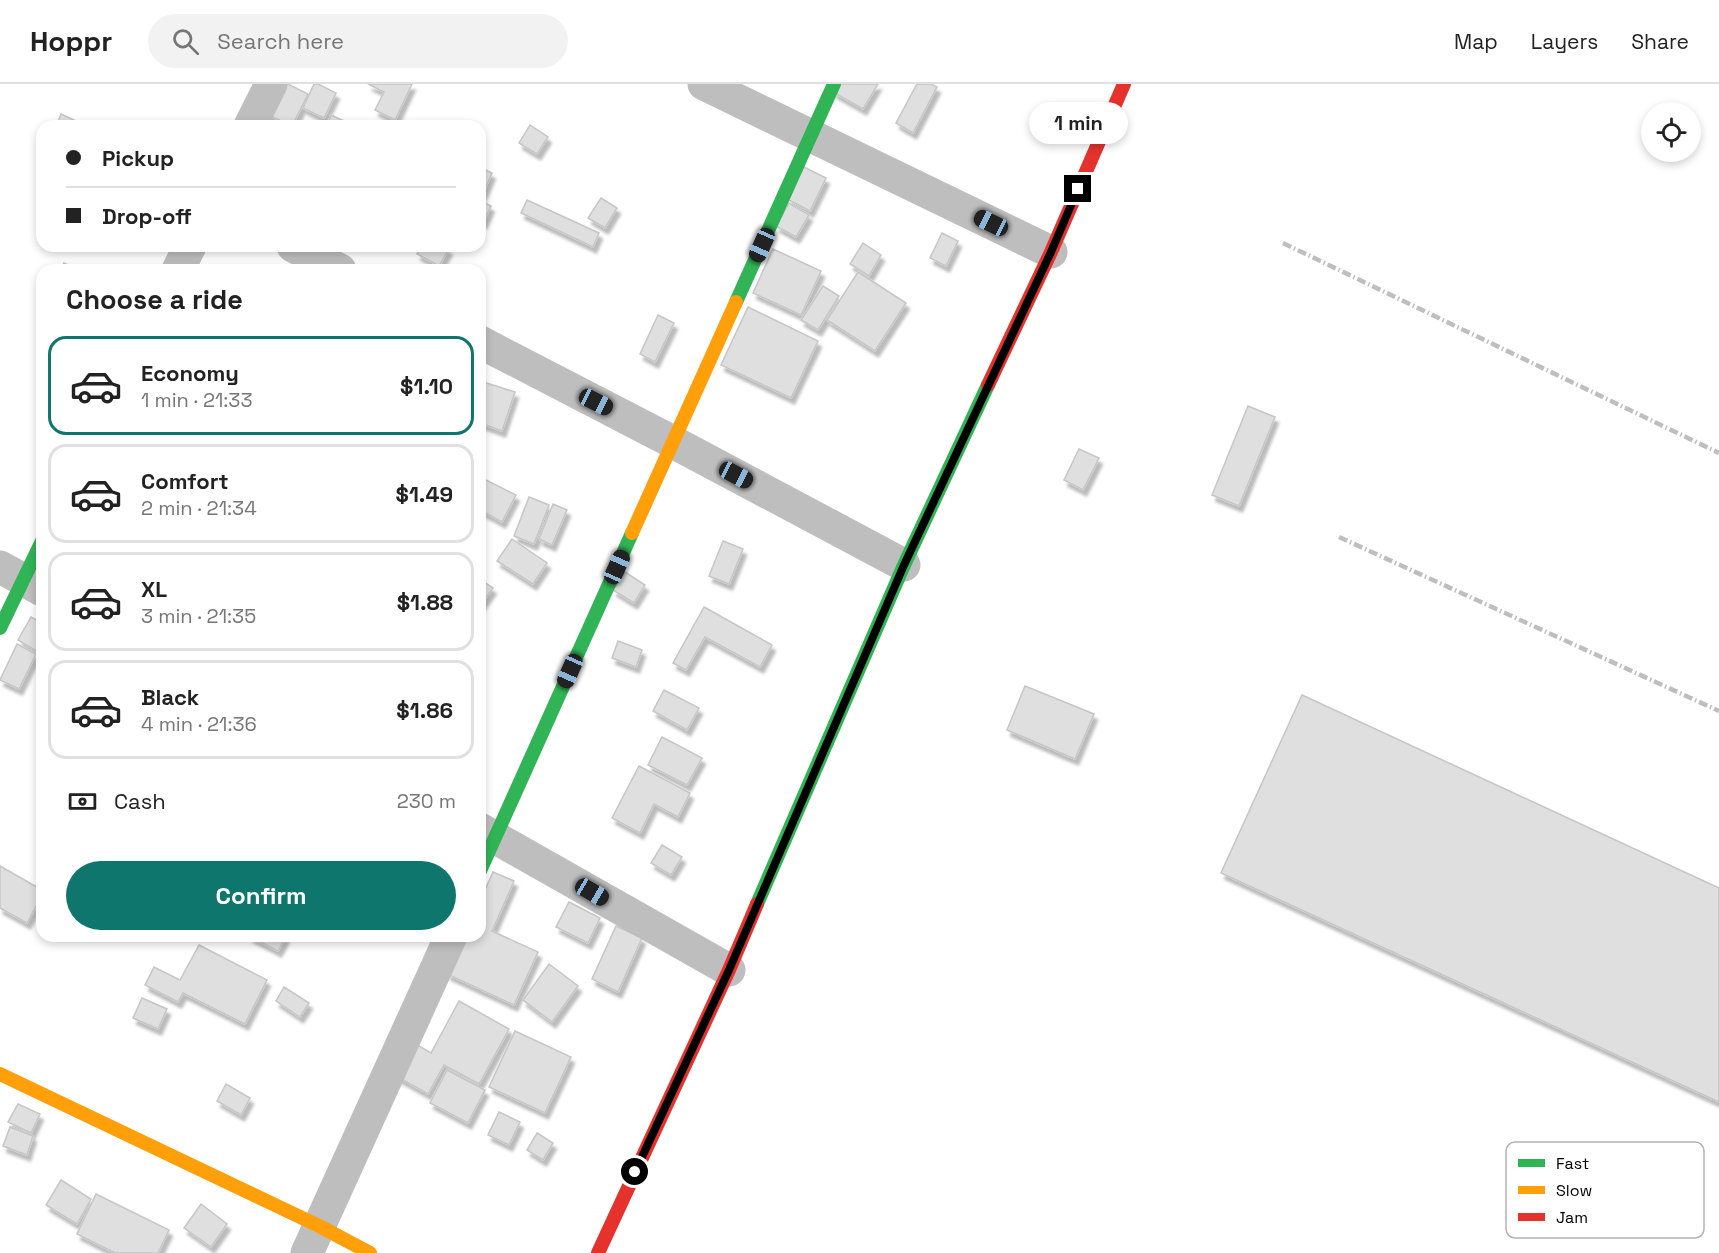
<!DOCTYPE html>
<html lang="en">
<head>
<meta charset="utf-8">
<style>
  body { margin:0; font-family:"Space Grotesk",sans-serif; background:#f2f2f2; color:#222; height:100vh; display:flex; flex-direction:column; font-size:22px; white-space:nowrap }
  * { box-sizing:border-box; margin:0 }
  p { font-size:20px; color:#767676 }
  .icon { flex:none; width:33px; height:33px; fill:none; stroke:currentColor; stroke-width:2; stroke-linecap:round; stroke-linejoin:round }
  .map { position:relative; flex:1; overflow:hidden }
  .details { position:absolute; left:36px; top:180px; width:450px; height:678px; display:flex; flex-direction:column; background:#fff; border-radius:18px; box-shadow:0 3px 9px #0003 }
  .details>* { flex:none }
  .banner { position:absolute; left:36px; top:36px; width:450px; height:132px; border-radius:18px; box-shadow:0 3px 9px #0003; display:grid; align-content:center; height:132px; padding:0 30px; background:#fff }
  .fabs { position:absolute; left:1641px; top:18px; display:grid; gap:12px }
  .fabs a { display:grid; place-items:center; width:60px; height:60px; border-radius:50%; background:#fff; box-shadow:0 3px 9px #0003; font-size:30px }
  .end { position:absolute; width:27px; height:27px; margin:-14px; border:8px solid #000; background:#fff; box-shadow:0 0 0 3px #fff }
  .from { border-radius:50% }
  .bubble { position:absolute; height:42px; border-radius:21px; background:#fff; box-shadow:0 3px 9px #0003; font-size:20px; font-weight:600; line-height:42px; text-align:center }
  .car { position:absolute; width:18px; height:36px; margin:-18px -9px; border-radius:8px; box-shadow:0 0 4px 2px #0007; background:linear-gradient(#222 24%,#8ab4d8 0 40%,#222 0 76%,#8ab4d8 0 86%,#222 0) }
  .banner b { display:flex; align-items:center; gap:21px; height:57px; font-size:22px }
  .banner b+b { border-top:2px solid #e0e0e0 }
  .banner i { width:15px; height:15px; background:#222 }
  ul { padding:0; list-style:none }
  li { display:flex; align-items:center; gap:18px; height:99px; margin:0 12px 9px; padding:0 18px; border:3px solid #e0e0e0; border-radius:18px }
  li div { flex:1 }
  li b { display:block; font-size:22px }
  li em { font-style:normal; font-weight:600 }
  li.selected { border-color:#0f766e }
  li>.icon { width:54px; height:54px; stroke-width:1.5 }
  h2 { padding:0 30px; font-size:27px; line-height:72px }
  .pay { display:flex; align-items:center; gap:15px; height:66px; padding:0 30px; font-size:22px }
  .pay p { margin-inline-start:auto }
  .cta { display:flex; gap:12px; margin-top:auto; padding:12px 30px }
  .cta a { flex:1; height:69px; border-radius:36px; background:#0f766e; color:#fff; font-size:24px; font-weight:600; line-height:69px; text-align:center }
  header { display:flex; align-items:center; gap:36px; box-sizing:border-box; height:84px; padding:0 30px; background:#fff; border-bottom:2px solid #e0e0e0 }
  header strong { font-size:28px }
  nav { display:flex; gap:33px; margin-inline-start:auto; font-size:21px }
  .search { width:420px; height:54px; background:#f2f2f2; display:flex; align-items:center; gap:15px; box-sizing:border-box; padding:0 21px; border-radius:33px; color:#767676; font-size:22px }
  .map>svg:first-child { display:block }
</style>
</head>
<body>
<header>
<strong>Hoppr</strong>
<div class="search"><svg class="icon" aria-label="search" viewBox="0 0 24 24"><circle cx="10" cy="10" r="6"/><path d="M15 15l6 6"/></svg>Search here</div>
<nav><a>Map</a><a>Layers</a><a>Share</a></nav>
</header>
<div class="map">
<svg width="1719" height="1169" viewBox="0 0 1719 1169">
  <defs>
    <filter id="shadow"><feDropShadow dx="3.5" dy="6" stdDeviation="1.5" flood-color="#0004"/></filter>
  </defs>
  <rect width="100%" height="100%" fill="#fff"/>
  <g fill="#dfdfdf" stroke="#c6c6c6" stroke-width="1.5" filter="url(#shadow)">
    <path d="M271,0h17l20,10 -16,32 -34,-16z"/>
    <path d="M314,0h4l18,9 -12,25 -21,-10z"/>
    <path d="M368,0h44l-17,36 -20,-10 9,-18z"/>
    <path d="M837,0h41l-15,25 -30,-17z"/>
    <path d="M917,0h14l6,3 -24,46 -17,-10z"/>
    <path d="M61,30l26,12h-31z"/>
    <path d="M331,31l24,11h-28z"/>
    <path d="M530,41l18,12 -11,17 -18,-11z"/>
    <path d="M480,83l12,6 -11,25 -1,-1z"/>
    <path d="M804,83l22,11 -16,33 -23,-12z"/>
    <path d="M601,114l16,10 -12,20 -17,-10z"/>
    <path d="M480,116l11,6 -8,17 -3,-1z"/>
    <path d="M527,116l72,33 -6,14 -72,-34z"/>
    <path d="M789,119l20,12 -13,22 -20,-11z"/>
    <path d="M942,149l16,8 -12,25 -16,-8z"/>
    <path d="M863,159l18,12 -12,21 -19,-12z"/>
    <path d="M422,162h21l6,3 -10,17 -22,-12z"/>
    <path d="M773,165l48,22 -20,44 -48,-22z"/>
    <path d="M64,179l14,7h-18z"/>
    <path d="M858,188l48,31 -31,48 -48,-31z"/>
    <path d="M823,202l16,10 -21,34 -17,-10z"/>
    <path d="M748,223l70,34 -27,57 -70,-33z"/>
    <path d="M658,231l16,8 -19,39 -15,-8z"/>
    <path d="M480,297l35,11 -13,39 -22,-8z"/>
    <path d="M1248,322l27,11 -36,89 -27,-11z"/>
    <path d="M1079,365l20,9 -16,32 -19,-10z"/>
    <path d="M480,393l36,18 -14,27 -22,-12z"/>
    <path d="M529,413l20,8 -15,39 -20,-8z"/>
    <path d="M553,420l14,6 -15,35 -13,-6z"/>
    <path d="M512,455l35,24 -14,21 -36,-23z"/>
    <path d="M723,457l20,8 -14,35 -20,-8z"/>
    <path d="M625,488l20,13 -11,18 -21,-13z"/>
    <path d="M480,495l13,9 -13,18z"/>
    <path d="M704,523l68,38 -12,22 -55,-30 -19,33 -13,-7z"/>
    <path d="M31,533l11,6v23l-4,6 -20,-12z"/>
    <path d="M618,557l24,9 -6,17 -24,-9z"/>
    <path d="M17,560l19,10 -17,35 -19,-9z"/>
    <path d="M1025,602l69,28 -19,45 -68,-29z"/>
    <path d="M664,606l35,18 -12,22 -34,-19z"/>
    <path d="M1302,611l417,193v214l-498,-229z"/>
    <path d="M662,653l40,21 -15,27 -39,-20z"/>
    <path d="M639,682l51,27 -12,24 -24,-13 -14,29 -28,-15z"/>
    <path d="M662,761l20,12 -11,18 -20,-12z"/>
    <path d="M0,782l42,24v5l-15,28 -27,-15z"/>
    <path d="M493,788l21,9 -22,50 46,21 -24,53 -67,-31 17,-38h16v-35z"/>
    <path d="M569,818l31,16 -12,25 -32,-16z"/>
    <path d="M616,842l26,12 -24,54 -26,-13z"/>
    <path d="M249,852h37l-8,15z"/>
    <path d="M199,861l68,35 -22,44 -62,-31 -5,9 -33,-17 9,-18 26,13z"/>
    <path d="M549,880l29,22 -26,36 -29,-22z"/>
    <path d="M284,903l25,16 -9,14 -24,-16z"/>
    <path d="M142,914l25,11 -9,20 -25,-11z"/>
    <path d="M459,917l50,28 -30,55 -35,-19 -16,29 -32,-18 18,-33 17,10z"/>
    <path d="M515,947l56,26 -26,56 -56,-26z"/>
    <path d="M447,986l38,20 -17,33 -38,-20z"/>
    <path d="M226,1000l24,14 -9,17 -24,-14z"/>
    <path d="M18,1020l22,10 -9,19 -23,-11z"/>
    <path d="M499,1028l21,10 -11,23 -21,-10z"/>
    <path d="M10,1043l23,9 -6,19 -24,-9z"/>
    <path d="M537,1049l16,10 -10,17 -16,-10z"/>
    <path d="M61,1096l30,19 -14,25 -31,-19z"/>
    <path d="M96,1110l73,36 -11,23h-43l-38,-19z"/>
    <path d="M201,1120l26,20 -16,23 -27,-19z"/>
  </g>
  <g fill="none" stroke-linecap="round" stroke-linejoin="round">
    <g stroke="#bebebe" stroke-width="33">
      <path d="M704,0l347,168"/>
      <path d="M250,42l21,-42"/>
      <path d="M293,162l47,24"/>
      <path d="M178,186l12,-24"/>
      <path d="M480,258l193,100 231,123"/>
      <path d="M0,483l42,23"/>
      <path d="M480,745l249,141"/>
      <path d="M307,1169l144,-317"/>
    </g>
    <g stroke="#30b455" stroke-width="14">
      <path d="M736,218l98,-218"/>
      <path d="M0,544l42,-87"/>
      <path d="M480,787l152,-338"/>
      <path d="M757,820l147,-339 84,-180"/>
    </g>
    <g stroke="#ff9f0a" stroke-width="14">
      <path d="M632,449l104,-231"/>
      <path d="M0,990l319,152 51,27"/>
    </g>
    <g stroke="#e5322d" stroke-width="14">
      <path d="M988,301l63,-133 73,-168"/>
      <path d="M598,1169l131,-283 28,-66"/>
    </g>
    <g stroke="#bebebe" stroke-width="4.5" stroke-dasharray="9 3 1.5 3" stroke-linecap="butt">
      <path d="M1283,159l436,210"/>
      <path d="M1339,453l380,174"/>
    </g>
  </g>
  <g fill="none" stroke-linecap="round" stroke-linejoin="round">
    <path stroke="#000" stroke-width="8" d="M635,1088l94,-202 175,-405 147,-313 27,-63"/>
  </g>
  <rect x="1506" y="1058" width="198" height="96" rx="9" fill="#fff" stroke="#b2b2b2" stroke-width="1.5"/>
  <rect x="1518" y="1075" width="27" height="8" fill="#30b455"/>
  <rect x="1518" y="1102" width="27" height="8" fill="#ff9f0a"/>
  <rect x="1518" y="1129" width="27" height="8" fill="#e5322d"/>
  <g font-size="16" fill="#000">
    <text x="1556" y="1085">Fast</text>
    <text x="1556" y="1112">Slow</text>
    <text x="1556" y="1139">Jam</text>
  </g>
</svg>
<div class="fabs">
<a><svg class="icon" aria-label="locate" viewBox="0 0 24 24"><circle cx="12" cy="12" r="6"/><path d="M12 2v4M12 18v4M2 12h4M18 12h4"/></svg></a>
</div>
<i class="end from" style="left:635px;top:1088px"></i>
<i class="end" style="left:1078px;top:105px"></i>
<div class="bubble" style="left:1029px;top:18px;width:99px">1 min</div>
<i class="car" style="left:991px;top:139px;rotate:296deg"></i>
<i class="car" style="left:762px;top:161px;rotate:204deg"></i>
<i class="car" style="left:596px;top:318px;rotate:117deg"></i>
<i class="car" style="left:736px;top:391px;rotate:118deg"></i>
<i class="car" style="left:617px;top:483px;rotate:24deg"></i>
<i class="car" style="left:570px;top:587px;rotate:204deg"></i>
<i class="car" style="left:592px;top:808px;rotate:120deg"></i>
<div class="banner">
<b><i class="from"></i>Pickup</b>
<b><i></i>Drop-off</b>
</div>
<section class="details">
<h2>Choose a ride</h2>
<ul>
<li class="selected"><svg class="icon" aria-label="car" viewBox="0 0 24 24"><path d="M5 17H2v-5l4-1 3-4h7l3 4 3 1v5h-3M9 17h6M6 11h13"/><circle cx="7" cy="17" r="2"/><circle cx="17" cy="17" r="2"/></svg><div><b>Economy</b><p>1 min · 21:33</p></div><em>$1.10</em></li>
<li><svg class="icon" aria-label="car" viewBox="0 0 24 24"><path d="M5 17H2v-5l4-1 3-4h7l3 4 3 1v5h-3M9 17h6M6 11h13"/><circle cx="7" cy="17" r="2"/><circle cx="17" cy="17" r="2"/></svg><div><b>Comfort</b><p>2 min · 21:34</p></div><em>$1.49</em></li>
<li><svg class="icon" aria-label="car" viewBox="0 0 24 24"><path d="M5 17H2v-5l4-1 3-4h7l3 4 3 1v5h-3M9 17h6M6 11h13"/><circle cx="7" cy="17" r="2"/><circle cx="17" cy="17" r="2"/></svg><div><b>XL</b><p>3 min · 21:35</p></div><em>$1.88</em></li>
<li><svg class="icon" aria-label="car" viewBox="0 0 24 24"><path d="M5 17H2v-5l4-1 3-4h7l3 4 3 1v5h-3M9 17h6M6 11h13"/><circle cx="7" cy="17" r="2"/><circle cx="17" cy="17" r="2"/></svg><div><b>Black</b><p>4 min · 21:36</p></div><em>$1.86</em></li>
</ul>
<div class="pay"><svg class="icon" aria-label="cash" viewBox="0 0 24 24"><path d="M3 7h18v10H3z"/><circle cx="12" cy="12" r="2"/></svg>Cash<p>230 m</p></div>
<div class="cta"><a>Confirm</a></div>
</section>
</div>
</body>
</html>
